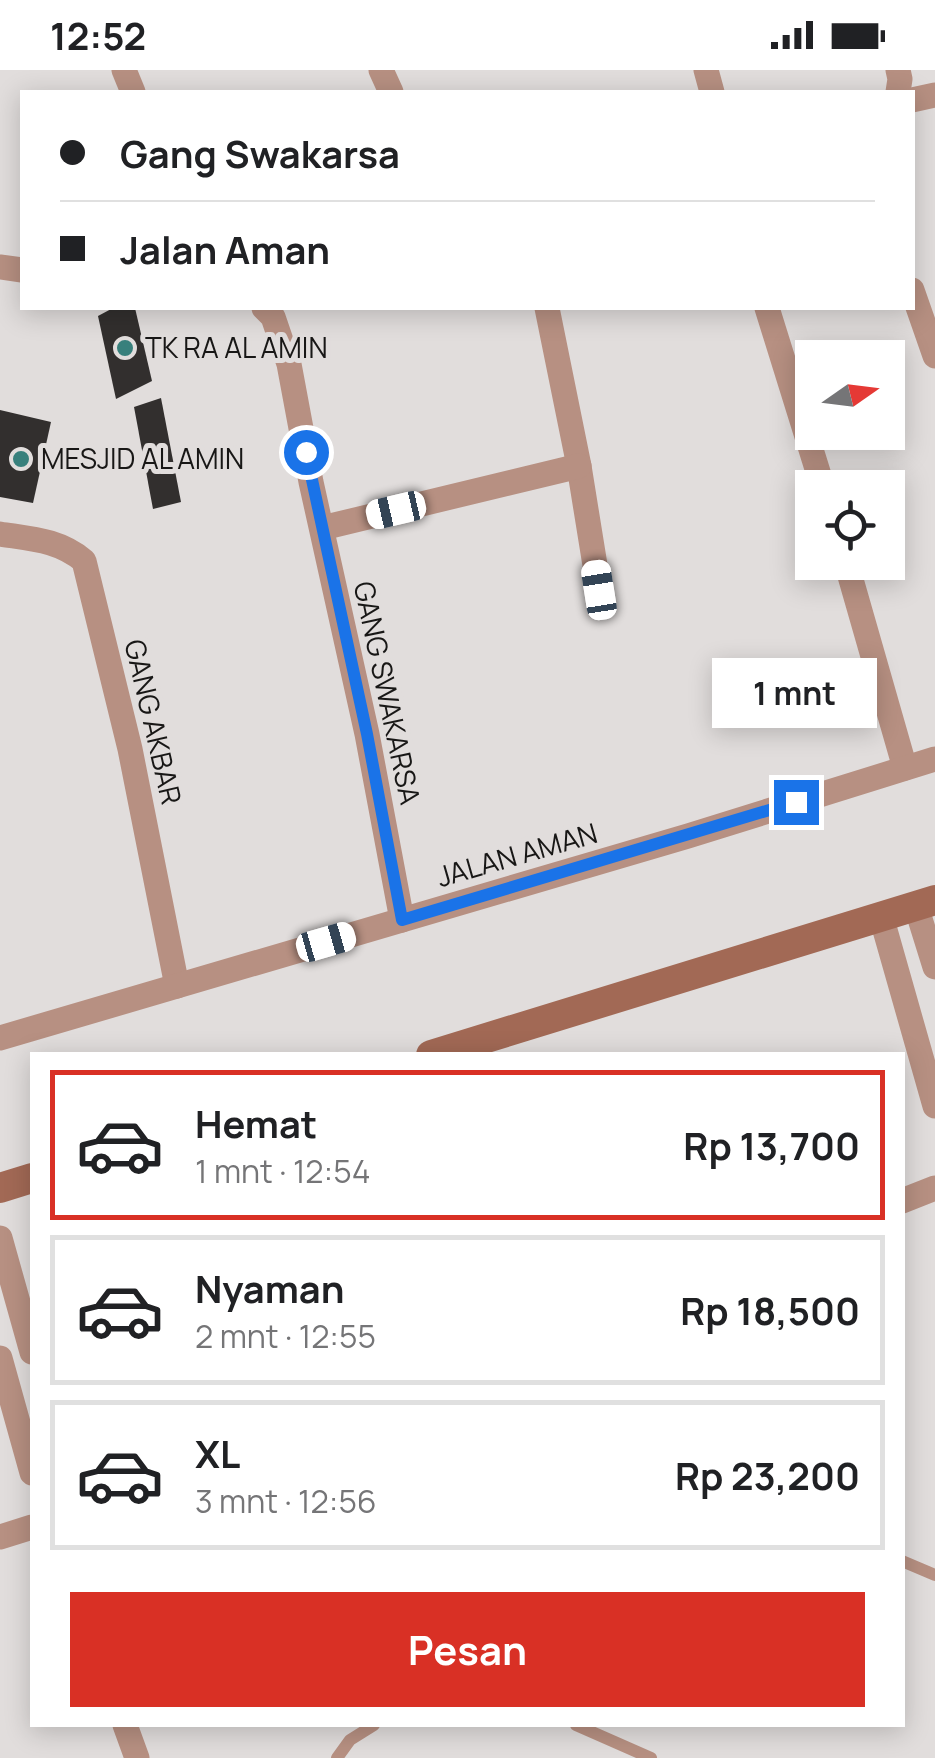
<!DOCTYPE html>
<html lang="id">
<head>
<meta charset="utf-8">
<style>
  body { margin:0; font-family:Manrope,sans-serif; background:#f6f6f6; color:#202124; height:100vh; display:flex; flex-direction:column; font-size:38px; white-space:nowrap }
  * { box-sizing:border-box; margin:0 }
  p { font-size:32px; color:#757577 }
  .icon { flex:none; width:55px; height:55px; fill:none; stroke:currentColor; stroke-width:2; stroke-linecap:round; stroke-linejoin:round }
  .map { position:relative; flex:1; overflow:hidden }
  .panel { position:absolute; left:30px; top:982px; width:875px; height:675px; display:flex; flex-direction:column; background:#fff; border-radius:0px; box-shadow:0 5px 25px #0003 }
  .panel>* { flex:none }
  .guide { position:absolute; left:20px; top:20px; width:895px; height:220px; border-radius:0px; box-shadow:0 5px 25px #0003; display:grid; align-content:center; height:220px; padding:0 40px; background:#fff }
  .needle { width:65px; rotate:76deg }
  .buttons { position:absolute; left:795px; top:270px; display:grid; gap:20px }
  .buttons a { display:grid; place-items:center; width:110px; height:110px; border-radius:0px; background:#fff; box-shadow:0 5px 25px #0003; font-size:50px }
  .end { position:absolute; width:45px; height:45px; margin:-22px; border:12px solid #1a73e8; background:#fff; box-shadow:0 0 0 5px #fff }
  .from { border-radius:50% }
  .bubble { position:absolute; height:70px; border-radius:0px; background:#fff; box-shadow:0 5px 25px #0003; font-size:32px; font-weight:700; line-height:70px; text-align:center }
  .car { position:absolute; width:30px; height:60px; margin:-30px -15px; border-radius:12px; box-shadow:0 0 8px 2px #0007; background:linear-gradient(#fff 24%,#345 0 40%,#fff 0 76%,#345 0 86%,#fff 0) }
  .guide b { display:flex; align-items:center; gap:35px; height:95px; font-size:38px }
  .guide b+b { border-top:2px solid #e0e0e0 }
  .guide i { width:25px; height:25px; background:#202124 }
  ul { padding:18px 0 0; list-style:none }
  li { display:flex; align-items:center; gap:30px; height:150px; margin:0 20px 15px; padding:0 20px; border:5px solid #e0e0e0; border-radius:0px }
  li div { flex:1 }
  li b { display:block; font-size:38px }
  li em { font-style:normal; font-weight:700 }
  li.current { border-color:#d93025 }
  li>.icon { width:90px; height:90px; stroke-width:1.5 }
  .action { display:flex; gap:20px; margin-top:auto; padding:20px 40px }
  .action a { flex:1; height:115px; border-radius:0px; background:#d93025; color:#fff; font-size:40px; font-weight:700; line-height:115px; text-align:center }
  .status { display:flex; justify-content:space-between; align-items:center; height:70px; padding:0 50px; background:#fff; direction:ltr }
  .status svg { height:28px; fill:currentColor }
  .map>svg:first-child { display:block }
</style>
</head>
<body>
<div class="status"><b>12:52</b><svg viewBox="0 0 49 12"><path d="M0 12V9h3v3zM5 12V6h3v6zM10 12V3h3v9zM15 12V0h3v12zM26 1h20v11H26zM47 4h2v5h-2z"/></svg></div>
<div class="map">
<svg width="935" height="1688" viewBox="0 0 935 1688">
  <rect width="100%" height="100%" fill="#e1dddc"/>
  <g fill="#322f2e">
    <path d="M113,238h22l17,73 -36,18 -18,-83z"/>
    <path d="M161,328l20,104 -28,7 -19,-102z"/>
    <path d="M0,340l51,12 -18,81 -33,-6z"/>
  </g>
  <g fill="none" stroke-linecap="round" stroke-linejoin="round">
    <g stroke="#b79082" stroke-width="12">
      <path d="M902,1491l33,14"/>
      <path d="M576,1655l75,33"/>
      <path d="M337,1688l13,-18 24,-15"/>
    </g>
    <g stroke="#b79082" stroke-width="25">
      <path d="M124,0l9,22"/>
      <path d="M381,0l10,22"/>
      <path d="M706,0l6,22"/>
      <path d="M898,22l2,-13 -2,-9"/>
      <path d="M912,30l23,-5"/>
      <path d="M0,197l22,3"/>
      <path d="M912,220l23,66"/>
      <path d="M264,238l9,9 16,47 22,118 56,252 35,186"/>
      <path d="M547,238l32,158 20,124"/>
      <path d="M767,238l56,180"/>
      <path d="M322,458l257,-62"/>
      <path d="M0,464c32,5 59,6 84,27l46,188 47,237"/>
      <path d="M846,492l59,206"/>
      <path d="M916,836l19,61"/>
      <path d="M881,846l54,190"/>
      <path d="M0,968l688,-202 247,-77"/>
      <path d="M902,1131l33,-13"/>
      <path d="M0,1168l32,114"/>
      <path d="M0,1288l32,115"/>
      <path d="M0,1467l32,-10"/>
      <path d="M125,1655l12,33"/>
    </g>
    <g stroke="#a26955" stroke-width="30">
      <path d="M431,985l504,-155"/>
      <path d="M0,1118l32,-10"/>
    </g>
  </g>
  <g fill="none" stroke-linecap="round" stroke-linejoin="round">
    <path stroke="#1a73e8" stroke-width="12" d="M306,382l61,282 35,186 394,-118"/>
  </g>
  <g fill="#38807c" stroke="#e1dddc" stroke-width="4">
    <circle cx="125" cy="278" r="10"/>
    <circle cx="21" cy="389" r="10"/>
  </g>
  <g text-anchor="middle" stroke-width="10" stroke-linejoin="round" paint-order="stroke">
    <g font-size="28" fill="#181716" stroke="#e1dddc" text-anchor="start">
      <text x="145" y="288">TK RA AL AMIN</text>
      <text x="41" y="399">MESJID AL AMIN</text>
    </g>
    <g font-size="28" fill="#181716" stroke="#e1dddc">
      <text transform="translate(387 623) rotate(78)" y="10">GANG SWAKARSA</text>
      <text transform="translate(153 652) rotate(77)" y="10">GANG AKBAR</text>
      <text transform="translate(517 785) rotate(-16)" y="10">JALAN AMAN</text>
    </g>
  </g>
</svg>
<div class="buttons">
<a><svg class="needle" viewBox="-14 -14 28 28"><path d="M0-13l5 13h-10z" fill="#e53935"/><path d="M0 13l5-13h-10z" fill="#757577"/></svg></a>
<a><svg class="icon" aria-label="locate" viewBox="0 0 24 24"><circle cx="12" cy="12" r="6"/><path d="M12 2v4M12 18v4M2 12h4M18 12h4"/></svg></a>
</div>
<i class="end from" style="left:306px;top:382px"></i>
<i class="end" style="left:796px;top:732px"></i>
<div class="bubble" style="left:712px;top:588px;width:165px">1 mnt</div>
<i class="car" style="left:396px;top:440px;rotate:257deg"></i>
<i class="car" style="left:599px;top:520px;rotate:351deg"></i>
<i class="car" style="left:326px;top:872px;rotate:74deg"></i>
<div class="guide">
<b><i class="from"></i>Gang Swakarsa</b>
<b><i></i>Jalan Aman</b>
</div>
<section class="panel">
<ul>
<li class="current"><svg class="icon" aria-label="car" viewBox="0 0 24 24"><path d="M5 17H2v-5l4-1 3-4h7l3 4 3 1v5h-3M9 17h6M6 11h13"/><circle cx="7" cy="17" r="2"/><circle cx="17" cy="17" r="2"/></svg><div><b>Hemat</b><p>1 mnt · 12:54</p></div><em>Rp 13,700</em></li>
<li><svg class="icon" aria-label="car" viewBox="0 0 24 24"><path d="M5 17H2v-5l4-1 3-4h7l3 4 3 1v5h-3M9 17h6M6 11h13"/><circle cx="7" cy="17" r="2"/><circle cx="17" cy="17" r="2"/></svg><div><b>Nyaman</b><p>2 mnt · 12:55</p></div><em>Rp 18,500</em></li>
<li><svg class="icon" aria-label="car" viewBox="0 0 24 24"><path d="M5 17H2v-5l4-1 3-4h7l3 4 3 1v5h-3M9 17h6M6 11h13"/><circle cx="7" cy="17" r="2"/><circle cx="17" cy="17" r="2"/></svg><div><b>XL</b><p>3 mnt · 12:56</p></div><em>Rp 23,200</em></li>
</ul>
<div class="action"><a>Pesan</a></div>
</section>
</div>
</body>
</html>
